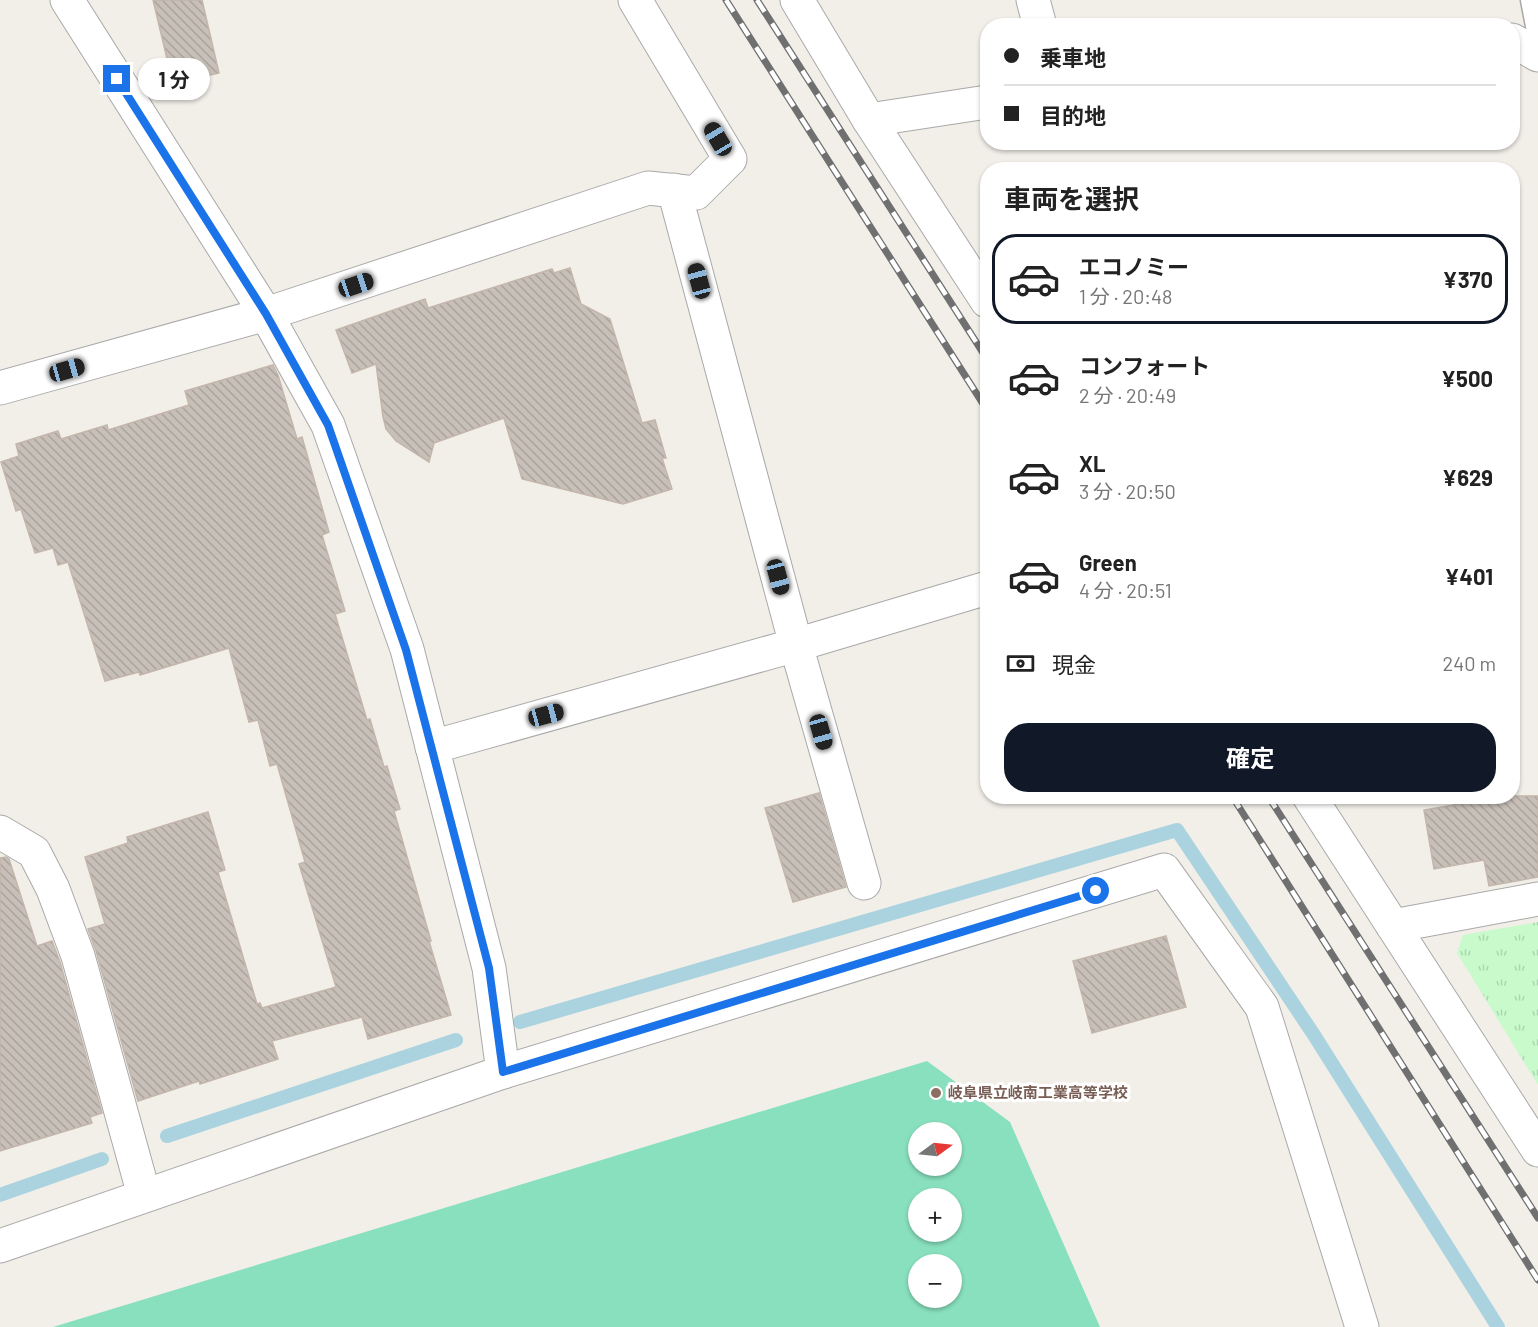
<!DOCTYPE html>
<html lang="ja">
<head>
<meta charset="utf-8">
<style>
  body { margin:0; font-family:Barlow,"Noto Sans JP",sans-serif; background:#f6f6f6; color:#222; height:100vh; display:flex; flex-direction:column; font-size:22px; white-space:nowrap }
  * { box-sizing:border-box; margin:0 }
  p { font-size:20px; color:#767676 }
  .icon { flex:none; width:33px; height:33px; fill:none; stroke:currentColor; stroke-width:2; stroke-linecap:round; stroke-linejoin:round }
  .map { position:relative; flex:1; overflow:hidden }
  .drawer { position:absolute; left:980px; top:162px; width:540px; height:642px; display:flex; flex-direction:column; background:#fff; border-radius:24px; box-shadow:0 2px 4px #0004 }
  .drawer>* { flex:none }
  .banner { position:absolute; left:980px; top:18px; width:540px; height:132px; border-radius:24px; box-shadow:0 2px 4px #0004; display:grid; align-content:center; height:132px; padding:0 24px; background:#fff }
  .needle { width:39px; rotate:75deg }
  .buttons { position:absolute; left:908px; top:1122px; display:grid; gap:12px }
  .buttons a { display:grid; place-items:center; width:54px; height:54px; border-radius:50%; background:#fff; box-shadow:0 2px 4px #0004; font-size:30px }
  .end { position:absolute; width:27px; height:27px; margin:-14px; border:8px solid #1a73e8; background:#fff; box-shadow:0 0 0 3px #fff }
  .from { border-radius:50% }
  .bubble { position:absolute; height:42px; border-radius:21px; background:#fff; box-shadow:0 2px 4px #0004; font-size:20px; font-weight:700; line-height:42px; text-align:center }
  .car { position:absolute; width:18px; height:36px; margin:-18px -9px; border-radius:8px; box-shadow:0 0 4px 2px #0007; background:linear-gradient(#222 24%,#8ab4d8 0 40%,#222 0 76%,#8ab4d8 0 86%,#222 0) }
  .banner b { display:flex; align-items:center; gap:21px; height:57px; font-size:22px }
  .banner b+b { border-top:2px solid #e0e0e0 }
  .banner i { width:15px; height:15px; background:#222 }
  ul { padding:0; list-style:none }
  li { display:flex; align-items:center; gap:18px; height:90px; margin:0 12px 9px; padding:0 12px; border:3px solid transparent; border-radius:24px }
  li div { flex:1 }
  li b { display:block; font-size:22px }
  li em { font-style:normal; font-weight:700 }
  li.on { border-color:#111827 }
  li>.icon { width:54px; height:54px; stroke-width:1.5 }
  h2 { padding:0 24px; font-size:27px; line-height:72px }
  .pay { display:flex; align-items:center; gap:15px; height:66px; padding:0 24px; font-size:22px }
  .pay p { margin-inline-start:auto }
  .button { display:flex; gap:12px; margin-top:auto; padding:12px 24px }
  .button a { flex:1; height:69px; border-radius:24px; background:#111827; color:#fff; font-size:24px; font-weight:700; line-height:69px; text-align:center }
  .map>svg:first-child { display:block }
</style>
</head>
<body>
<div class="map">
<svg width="1538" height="1327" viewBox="0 0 1538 1327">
  <defs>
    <pattern id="park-tufts" width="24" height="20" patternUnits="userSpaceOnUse" patternTransform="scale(1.5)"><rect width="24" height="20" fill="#c8facc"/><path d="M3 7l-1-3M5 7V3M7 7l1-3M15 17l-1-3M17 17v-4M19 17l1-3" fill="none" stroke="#acd6af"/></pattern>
    <pattern id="building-back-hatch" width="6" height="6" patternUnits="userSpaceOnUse" patternTransform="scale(1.5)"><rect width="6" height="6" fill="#c7bfb8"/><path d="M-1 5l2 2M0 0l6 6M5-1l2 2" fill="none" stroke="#aba49e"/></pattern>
  </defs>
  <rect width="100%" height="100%" fill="#f2efe9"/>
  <path fill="url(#park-tufts)" d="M1538,922v163l-81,-132 6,-18z"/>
  <path fill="#88e0be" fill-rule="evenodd" d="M927,1061l83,61 90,205h-1047zM918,1132h33v34h-33zM918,1198h33v34h-33zM918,1264h33v34h-33z"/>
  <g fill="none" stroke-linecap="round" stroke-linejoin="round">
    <g stroke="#aad3df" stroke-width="14">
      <path d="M520,1022l657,-192 137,205 184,292"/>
      <path d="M167,1136l289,-96"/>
      <path d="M0,1195l102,-36"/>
    </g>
  </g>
  <g fill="url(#building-back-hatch)" stroke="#c4b6ab" stroke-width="1.5">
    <path d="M153,0h49l17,73 -46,11z"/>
    <path d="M570,268l11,36 29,15 32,104 13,-3 11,38h-4l10,31 -49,15 -101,-25 -18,-61 -70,25 -5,19 -33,-21 -10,-12 -3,-12 -7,-53 -24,9 -16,-43 89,-31 3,9 124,-39 2,4z"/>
    <path d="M273,365l5,10 19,64 5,-2 27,95 -7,3 23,76 -10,3 32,106 3,-1 14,48 3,-1 13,43 -6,2 37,130h-2l22,74 -83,24 -6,-22 -90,24 6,18 -78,25 -1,-3 -61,20 -42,-150 -8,-22 17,-5 -20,-67 43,-14 -1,-6 81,-25 17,58 -7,2 39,132 3,-1 2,5 74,-21 -37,-123 6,-2 -28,-98 -7,2 -12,-46 -9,2 -20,-74 -89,27 -1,-3 -34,9 -37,-119 -10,3 -5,-17 -18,5 -14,-44 -5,2 -15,-49 18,-6 -3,-12 42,-13 3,8 46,-14 1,5 81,-25 -4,-14z"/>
    <path d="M819,793l27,94 -53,15 -28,-94z"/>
    <path d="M1505,796h33v81l-49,9 -5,-26 -50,9 -10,-59z"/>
    <path d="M6,857l3,2 28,87 15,-5 8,21 42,151 -12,4 2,6 -92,28v-293z"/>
    <path d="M1166,936l20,71 -94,26 -19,-72z"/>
  </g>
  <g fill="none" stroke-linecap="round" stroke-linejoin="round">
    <g stroke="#a9a9a9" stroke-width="25">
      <path id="service" d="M1532,0l6,31"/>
    </g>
    <g stroke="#a9a9a9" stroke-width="35">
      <g id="minor">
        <path d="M67,0l199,314 62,111 79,224 82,319 14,104"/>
        <path d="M797,0l72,120 118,181"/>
        <path d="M1033,0l7,26"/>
        <path d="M1512,40l26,15"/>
        <path d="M869,120l118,-18"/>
        <path d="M0,388l266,-74 382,-126 48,5 34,-34 -95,-159"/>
        <path d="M432,747l364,-102 -122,-455"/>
        <path d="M1309,796l84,130"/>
        <path d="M0,832l34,20 19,37 25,67 66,239"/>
        <path d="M864,883l-68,-238 191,-57"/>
        <path d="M1538,899l-145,27 145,224"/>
        <path d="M0,1246l503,-174 661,-202 98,137 100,320"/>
      </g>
    </g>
    <use href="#service" stroke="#fff" stroke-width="22"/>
    <use href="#minor" stroke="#fff" stroke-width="33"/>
    <g stroke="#707070" stroke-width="7">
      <g id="rail">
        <path d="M726,0l261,410"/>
        <path d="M757,0l230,359"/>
        <path d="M1232,796l306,484"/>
        <path d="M1268,796l270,422"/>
      </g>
    </g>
    <use href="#rail" stroke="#fff" stroke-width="4.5" stroke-dasharray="14" stroke-linecap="butt"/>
  </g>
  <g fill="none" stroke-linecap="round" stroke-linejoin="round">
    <path stroke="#1a73e8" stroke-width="8" d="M117,79l149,235 62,111 78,225 83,318 14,104 593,-181"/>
  </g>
  <circle fill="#8d6e63" stroke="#fff" stroke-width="2" cx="936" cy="1093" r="6"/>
  <g text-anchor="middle" stroke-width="6" stroke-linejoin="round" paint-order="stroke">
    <g font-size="15" font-weight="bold" fill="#785e54" stroke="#fff" text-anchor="start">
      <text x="948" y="1098">岐阜県立岐南工業高等学校</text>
    </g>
  </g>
</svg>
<div class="buttons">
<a><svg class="needle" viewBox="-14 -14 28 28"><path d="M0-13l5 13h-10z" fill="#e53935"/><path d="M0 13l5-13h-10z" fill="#767676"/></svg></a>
<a>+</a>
<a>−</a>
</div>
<i class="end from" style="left:1096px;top:891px"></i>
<i class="end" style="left:117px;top:79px"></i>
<div class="bubble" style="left:138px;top:58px;width:72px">1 分</div>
<i class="car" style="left:718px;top:139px;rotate:329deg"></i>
<i class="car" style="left:699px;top:281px;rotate:345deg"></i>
<i class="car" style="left:356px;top:285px;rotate:71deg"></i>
<i class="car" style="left:67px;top:370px;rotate:74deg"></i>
<i class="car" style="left:778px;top:577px;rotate:165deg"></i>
<i class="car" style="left:546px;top:715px;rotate:75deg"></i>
<i class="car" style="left:821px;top:732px;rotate:164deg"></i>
<div class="banner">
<b><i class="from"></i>乗車地</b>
<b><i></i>目的地</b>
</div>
<section class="drawer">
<h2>車両を選択</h2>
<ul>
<li class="on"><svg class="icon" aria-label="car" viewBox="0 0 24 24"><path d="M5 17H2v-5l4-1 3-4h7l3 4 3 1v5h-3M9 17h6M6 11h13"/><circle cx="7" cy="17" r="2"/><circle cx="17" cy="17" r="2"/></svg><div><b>エコノミー</b><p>1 分 · 20:48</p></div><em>¥370</em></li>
<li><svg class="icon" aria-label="car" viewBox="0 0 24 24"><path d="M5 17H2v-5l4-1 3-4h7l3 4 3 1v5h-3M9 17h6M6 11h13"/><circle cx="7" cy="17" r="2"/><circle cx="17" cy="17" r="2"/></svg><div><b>コンフォート</b><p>2 分 · 20:49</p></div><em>¥500</em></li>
<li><svg class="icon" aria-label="car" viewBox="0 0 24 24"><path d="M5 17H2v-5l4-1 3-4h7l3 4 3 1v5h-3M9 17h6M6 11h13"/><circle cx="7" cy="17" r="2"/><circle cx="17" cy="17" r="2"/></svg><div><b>XL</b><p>3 分 · 20:50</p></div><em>¥629</em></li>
<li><svg class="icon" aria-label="car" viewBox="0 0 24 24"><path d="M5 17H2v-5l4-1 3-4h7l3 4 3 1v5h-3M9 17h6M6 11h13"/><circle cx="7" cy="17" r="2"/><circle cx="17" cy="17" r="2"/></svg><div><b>Green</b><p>4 分 · 20:51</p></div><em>¥401</em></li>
</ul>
<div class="pay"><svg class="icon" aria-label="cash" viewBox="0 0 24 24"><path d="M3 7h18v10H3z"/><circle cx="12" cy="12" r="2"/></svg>現金<p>240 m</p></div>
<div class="button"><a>確定</a></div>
</section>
</div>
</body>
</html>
